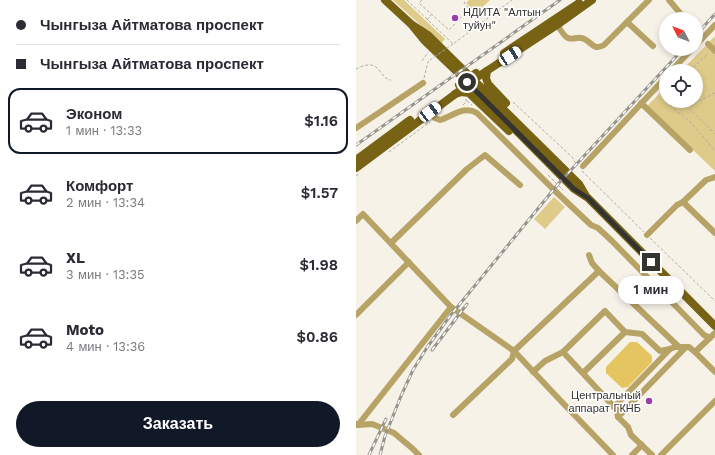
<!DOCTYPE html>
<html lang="ru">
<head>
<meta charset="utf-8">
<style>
  body { margin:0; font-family:"Work Sans",sans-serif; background:#f7f7f7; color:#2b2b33; height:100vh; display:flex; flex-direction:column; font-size:15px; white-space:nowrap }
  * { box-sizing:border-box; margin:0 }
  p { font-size:13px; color:#7c7c81 }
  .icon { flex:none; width:22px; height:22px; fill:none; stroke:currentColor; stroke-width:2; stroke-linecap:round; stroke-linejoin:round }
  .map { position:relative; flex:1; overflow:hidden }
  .details { display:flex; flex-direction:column; background:#fff; width:356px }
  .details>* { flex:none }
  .guide { display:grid; align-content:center; height:88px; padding:0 16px; background:#fff }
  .needle { width:26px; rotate:312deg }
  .fabs { position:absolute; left:303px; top:12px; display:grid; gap:8px }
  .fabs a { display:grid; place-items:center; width:44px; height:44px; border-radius:50%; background:#fff; box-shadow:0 2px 6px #0003; font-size:20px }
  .end { position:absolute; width:18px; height:18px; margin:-9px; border:5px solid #34332f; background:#fff; box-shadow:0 0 0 2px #fff }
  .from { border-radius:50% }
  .bubble { position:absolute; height:28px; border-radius:14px; background:#fff; box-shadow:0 2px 6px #0003; font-size:13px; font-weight:600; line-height:28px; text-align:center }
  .car { position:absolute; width:12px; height:24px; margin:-12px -6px; border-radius:5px; box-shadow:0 0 3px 1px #0007; background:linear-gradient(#fff 24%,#345 0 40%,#fff 0 76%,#345 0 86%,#fff 0) }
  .guide b { display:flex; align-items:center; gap:14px; height:38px; font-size:15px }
  .guide b+b { border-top:1px solid #e1e1e2 }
  .guide i { width:10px; height:10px; background:#2b2b33 }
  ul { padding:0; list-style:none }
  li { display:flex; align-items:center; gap:12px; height:66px; margin:0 8px 6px; padding:0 8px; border:2px solid transparent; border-radius:12px }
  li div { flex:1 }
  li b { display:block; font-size:15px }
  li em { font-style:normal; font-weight:600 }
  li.active { border-color:#111827 }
  li>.icon { width:36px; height:36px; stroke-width:1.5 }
  .primary-button { display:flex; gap:8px; margin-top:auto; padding:8px 16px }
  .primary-button a { flex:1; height:46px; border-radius:24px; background:#111827; color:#fff; font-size:16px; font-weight:600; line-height:46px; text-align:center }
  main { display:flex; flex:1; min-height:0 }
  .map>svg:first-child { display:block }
</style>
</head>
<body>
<main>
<section class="details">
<div class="guide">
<b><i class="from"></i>Чынгыза Айтматова проспект</b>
<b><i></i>Чынгыза Айтматова проспект</b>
</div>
<ul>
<li class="active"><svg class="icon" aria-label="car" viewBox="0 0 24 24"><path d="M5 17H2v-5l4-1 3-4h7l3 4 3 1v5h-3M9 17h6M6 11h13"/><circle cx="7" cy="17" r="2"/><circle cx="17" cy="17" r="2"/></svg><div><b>Эконом</b><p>1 мин · 13:33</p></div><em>$1.16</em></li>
<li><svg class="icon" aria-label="car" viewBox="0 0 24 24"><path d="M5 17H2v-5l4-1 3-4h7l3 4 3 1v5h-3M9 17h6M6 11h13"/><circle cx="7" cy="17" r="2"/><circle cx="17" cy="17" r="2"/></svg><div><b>Комфорт</b><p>2 мин · 13:34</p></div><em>$1.57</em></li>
<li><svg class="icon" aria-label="car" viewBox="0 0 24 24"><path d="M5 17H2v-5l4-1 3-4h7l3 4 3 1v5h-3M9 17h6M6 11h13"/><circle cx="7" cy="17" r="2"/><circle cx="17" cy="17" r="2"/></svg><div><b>XL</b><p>3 мин · 13:35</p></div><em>$1.98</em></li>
<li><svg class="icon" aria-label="car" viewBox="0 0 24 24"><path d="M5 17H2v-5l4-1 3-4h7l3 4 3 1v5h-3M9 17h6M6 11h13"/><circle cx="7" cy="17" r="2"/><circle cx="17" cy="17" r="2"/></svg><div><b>Moto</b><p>4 мин · 13:36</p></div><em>$0.86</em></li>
</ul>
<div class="primary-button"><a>Заказать</a></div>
</section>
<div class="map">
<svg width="359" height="455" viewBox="0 0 359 455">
  <rect width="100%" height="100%" fill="#f6f2e8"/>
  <g fill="#deca89">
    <path d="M37,0h11l41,39 -4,5z"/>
    <path d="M113,0h21l-14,13 -10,-10z"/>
    <path d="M359,36v135l-68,-65 19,-19v14h30v-30h-15z"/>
    <path d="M198,197l11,10 -20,22 -11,-10z"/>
  </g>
  <path fill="#e5c55f" d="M274,342h7l15,14v6l-24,25 -6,1 -16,-15v-6z"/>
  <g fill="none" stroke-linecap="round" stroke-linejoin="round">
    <g stroke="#b0ada5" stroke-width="1" stroke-dasharray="3 2" stroke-linecap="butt">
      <path d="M51,0l46,44 59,-44"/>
      <path d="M66,0l-3,3 30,27 20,-21 -5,-6 1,-3"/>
      <path d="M71,20l4,-5"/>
      <path d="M66,61l6,-9"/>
      <path d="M0,69c4,-2 8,-4 13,-4 11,-1 12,14 22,15"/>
      <path d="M334,71l18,-18"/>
      <path d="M68,78l4,-16 2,-2"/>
      <path d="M359,93l-18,9 -8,6 26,26"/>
      <path d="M111,101l5,4"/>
      <path d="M311,101c5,8 14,13 21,19 9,10 18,20 27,31"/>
      <path d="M157,102l60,56 4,8"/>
      <path d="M107,105l3,-3v-3"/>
      <path d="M33,152l41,-30"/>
      <path d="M226,171l62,61"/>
      <path d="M192,175l15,15"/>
      <path d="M0,176l3,-2"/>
      <path d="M294,238l65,63"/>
    </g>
    <g stroke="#b7a366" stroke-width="6">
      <path d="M313,0l16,19"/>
      <path d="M271,22l26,24"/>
      <path d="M200,23c2,3 8,14 12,15 4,2 9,-1 13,0 10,1 11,14 23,7l45,-45"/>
      <path d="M352,44l7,7"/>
      <path d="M340,45l19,-20"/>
      <path d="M315,71l21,-22"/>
      <path d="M285,103l49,47"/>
      <path d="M74,112l5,6 5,2c13,-4 24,-15 37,-7l77,77 37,35 7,3 14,13 92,94 6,3"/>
      <path d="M0,128l67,-45"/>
      <path d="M227,166l83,-89"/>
      <path d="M327,202l32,31"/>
      <path d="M0,221l7,-7 88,93 63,44 45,48 54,56"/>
      <path d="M291,235l30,-30 6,-3 23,-22 9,-3"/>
      <path d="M35,243l76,-74 18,-14 35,30"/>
      <path d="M233,255l3,8 7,8 80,76"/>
      <path d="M0,315l53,-53"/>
      <path d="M207,352l54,58 1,7 10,10 3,8 21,20"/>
      <path d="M339,352l20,20"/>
      <path d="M177,372l12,-11 18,-9 42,-41 20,21 17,2 18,17 10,-2 5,-2h14l6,5 20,-19"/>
      <path d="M227,373l42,-41"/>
      <path d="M258,407l56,-58"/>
      <path d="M97,415l59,-56 2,-8 85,-80"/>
      <path d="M262,417l68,-70"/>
      <path d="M0,424l2,1 14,-1 15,6 7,3 19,16 6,6"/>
      <path d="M2,425l93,-118"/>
      <path d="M276,455l10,-10"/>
      <path d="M305,455l54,-54"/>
    </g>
    <g stroke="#786214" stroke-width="8">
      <path d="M29,0l26,24 17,11 151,149 7,12"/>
      <path d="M55,24l13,16 54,52 96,97 14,9 127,128"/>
      <path d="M148,53l75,-50"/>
      <path d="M131,71l-1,7 2,6 18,19"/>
      <path d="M123,76l78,-51 35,-25"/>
      <path d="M99,94l7,-2 7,1 40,38"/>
      <path d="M0,160l54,-40"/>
      <path d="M0,168l102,-76"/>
    </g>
    <g stroke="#97948d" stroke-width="3">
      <g id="rail">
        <path d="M340,35l19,-21"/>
        <path d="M0,145l204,-145"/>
        <path d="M76,350l35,-46"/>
        <path d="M13,455l17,-36"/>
        <path d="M24,455l5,-19 16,-40 12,-26 15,-24 22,-30 109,-133 124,-134"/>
      </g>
    </g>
    <use href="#rail" stroke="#fff" stroke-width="1.5" stroke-dasharray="4.5" stroke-linecap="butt"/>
    <path stroke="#b0ada5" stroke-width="1" stroke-dasharray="3 2" stroke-linecap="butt" d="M74,60l23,-16"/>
    <path stroke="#786214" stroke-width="8" d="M103,85l17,-12"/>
  </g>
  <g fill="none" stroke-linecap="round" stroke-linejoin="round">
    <path stroke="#34332f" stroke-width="5" d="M111,82l107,107 14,9 63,64"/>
  </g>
  <g fill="#993faa" stroke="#fff" stroke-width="1.5">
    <circle cx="99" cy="18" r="4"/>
    <circle cx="293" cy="401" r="4"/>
  </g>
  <g text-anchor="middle" stroke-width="3" stroke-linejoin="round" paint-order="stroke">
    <g font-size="11" fill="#34332f" stroke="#fff" text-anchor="start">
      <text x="107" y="16">НДИТА "Алтын<tspan x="107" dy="13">туйун"</tspan></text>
      <text x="285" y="399" text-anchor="end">Центральный<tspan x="285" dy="13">аппарат ГКНБ</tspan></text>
    </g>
  </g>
</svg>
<div class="fabs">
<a><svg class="needle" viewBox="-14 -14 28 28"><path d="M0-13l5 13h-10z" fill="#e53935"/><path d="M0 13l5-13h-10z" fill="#7c7c81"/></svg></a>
<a><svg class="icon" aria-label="locate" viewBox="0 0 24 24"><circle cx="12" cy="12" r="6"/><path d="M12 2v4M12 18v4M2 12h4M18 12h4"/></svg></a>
</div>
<i class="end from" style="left:111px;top:82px"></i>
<i class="end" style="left:295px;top:262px"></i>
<div class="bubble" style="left:262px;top:276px;width:66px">1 мин</div>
<i class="car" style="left:154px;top:56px;rotate:57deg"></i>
<i class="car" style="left:74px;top:112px;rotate:53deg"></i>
</div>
</main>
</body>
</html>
